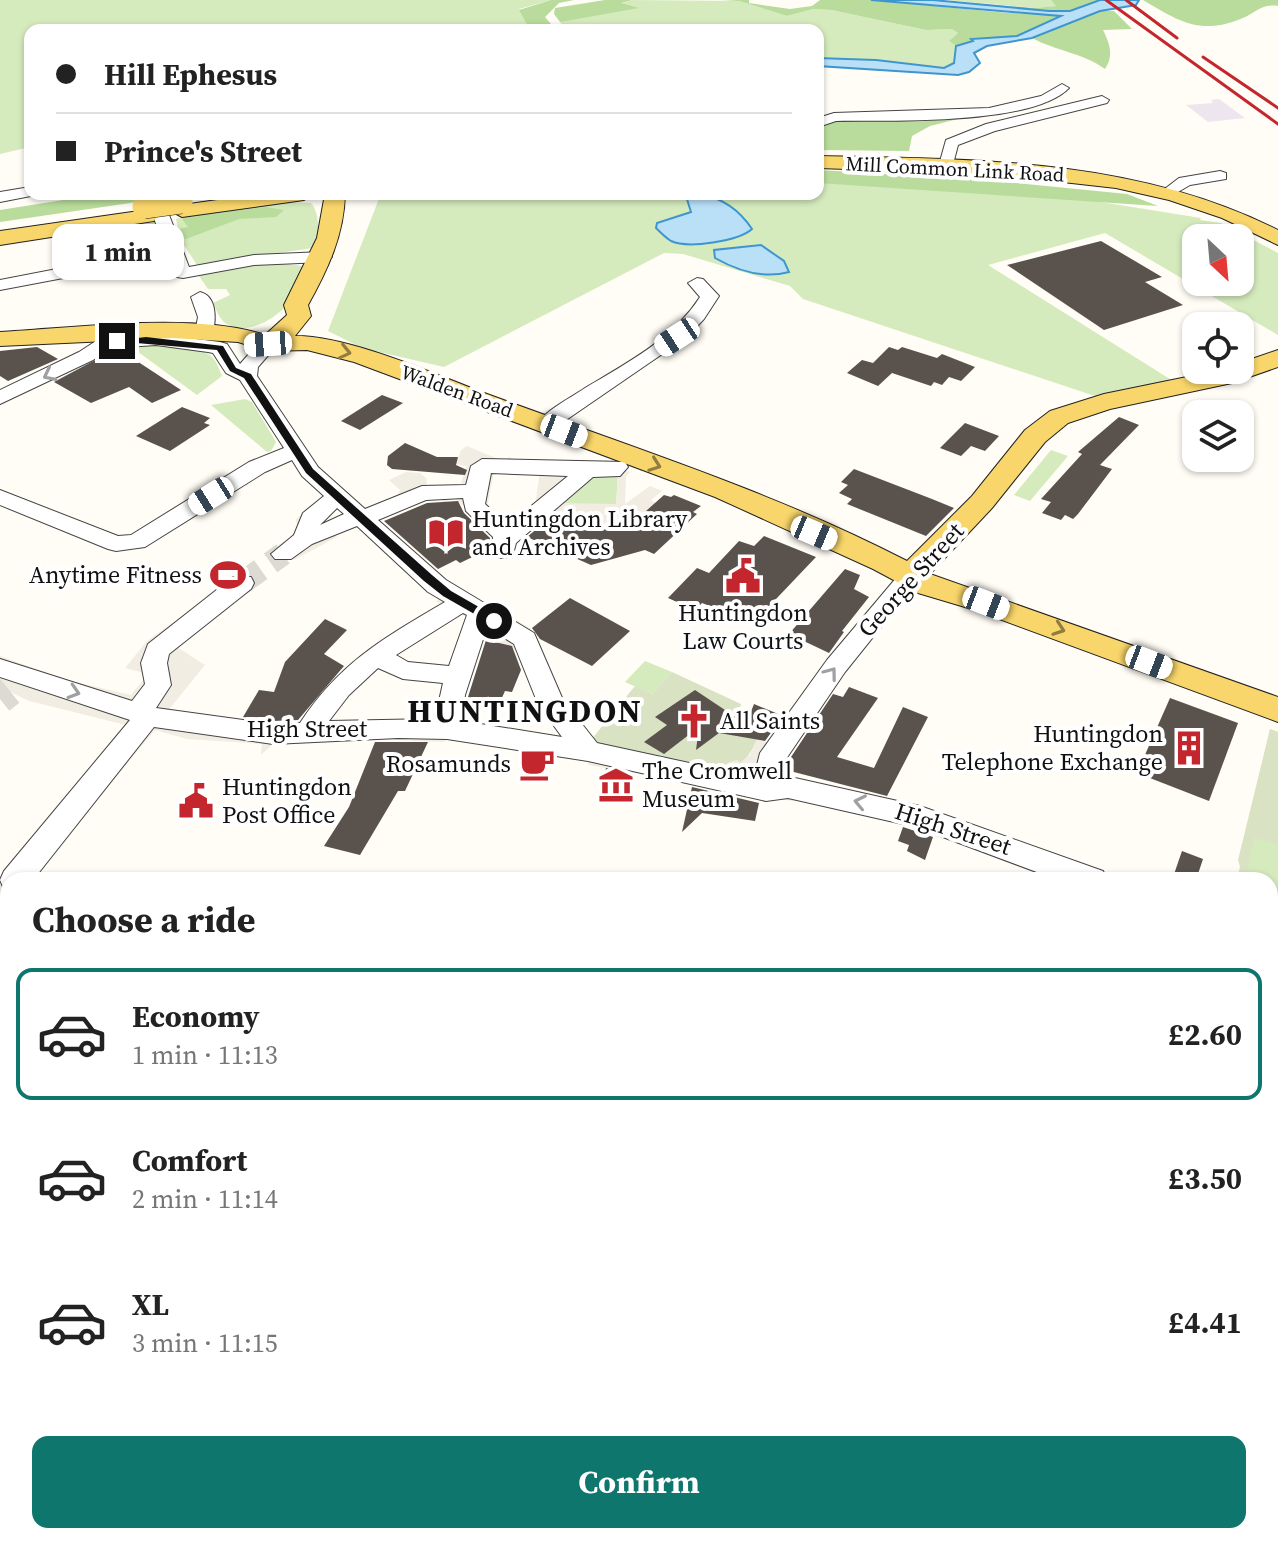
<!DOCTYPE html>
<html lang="en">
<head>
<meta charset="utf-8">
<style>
  body { margin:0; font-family:"Source Serif 4",serif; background:#f2f2f2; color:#222; height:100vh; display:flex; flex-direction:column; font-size:30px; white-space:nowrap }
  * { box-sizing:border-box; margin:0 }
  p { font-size:26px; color:#767676 }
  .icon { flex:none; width:44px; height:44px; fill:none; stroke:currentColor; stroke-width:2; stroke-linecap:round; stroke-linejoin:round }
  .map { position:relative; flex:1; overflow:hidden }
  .details { position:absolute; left:0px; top:872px; width:1278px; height:672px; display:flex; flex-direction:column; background:#fff; border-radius:24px 24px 0 0; box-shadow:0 2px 6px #0004 }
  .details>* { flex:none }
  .hud { position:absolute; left:24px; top:24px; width:800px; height:176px; border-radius:16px; box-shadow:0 2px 6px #0004; display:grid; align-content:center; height:176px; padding:0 32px; background:#fff }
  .needle { width:52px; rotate:154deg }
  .tools { position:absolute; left:1182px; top:224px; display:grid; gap:16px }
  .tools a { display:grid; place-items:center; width:72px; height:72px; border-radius:16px; background:#fff; box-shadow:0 2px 6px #0004; font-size:40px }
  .end { position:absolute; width:36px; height:36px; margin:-18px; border:10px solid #111; background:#fff; box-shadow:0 0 0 4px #fff }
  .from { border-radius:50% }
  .bubble { position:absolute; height:56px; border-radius:16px; background:#fff; box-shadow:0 2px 6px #0004; font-size:26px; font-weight:700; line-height:56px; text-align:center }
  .car { position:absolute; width:24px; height:48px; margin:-24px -12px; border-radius:10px; box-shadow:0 0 6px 2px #0007; background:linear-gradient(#fff 24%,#345 0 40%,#fff 0 76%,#345 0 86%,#fff 0) }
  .hud b { display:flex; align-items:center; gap:28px; height:76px; font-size:30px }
  .hud b+b { border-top:2px solid #e0e0e0 }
  .hud i { width:20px; height:20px; background:#222 }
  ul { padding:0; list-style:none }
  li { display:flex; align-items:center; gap:24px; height:132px; margin:0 16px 12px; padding:0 16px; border:4px solid transparent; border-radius:16px }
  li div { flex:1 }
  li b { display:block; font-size:30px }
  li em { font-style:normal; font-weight:700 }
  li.active { border-color:#0f766e }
  li>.icon { width:72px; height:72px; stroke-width:1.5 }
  h2 { padding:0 32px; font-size:36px; line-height:96px }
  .action { display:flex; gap:16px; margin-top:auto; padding:16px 32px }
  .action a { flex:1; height:92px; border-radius:16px; background:#0f766e; color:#fff; font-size:32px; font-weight:700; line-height:92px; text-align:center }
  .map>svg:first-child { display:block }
</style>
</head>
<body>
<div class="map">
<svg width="1278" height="1544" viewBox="0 0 1278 1544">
  <rect width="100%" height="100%" fill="#fffdf5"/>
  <path fill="#eee6ef" d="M1219,99l26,19 -37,4 -22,-17 27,-2 -2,-3z"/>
  <g fill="#d5ebbd" fill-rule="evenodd">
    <path d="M0,0h551l-32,9 11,21h-500v117l-30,7z"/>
    <path d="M632,0l107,1 48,15 26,-7 18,1 95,20 26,-1 7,3 -10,9 7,5 -2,17 -10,5 -68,-8 -58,-2v-28h-252l-6,-8z"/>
    <path d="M945,0h106l6,6 -22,2z"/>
    <path d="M818,173l169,11 214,34 -1,2 21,3 57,30v82l-173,-102 -117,32 193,121 -77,13 -301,-100 -13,-13 -107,-32 -19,-1 -220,114 -82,-19 -34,-17 52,-135 438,-2zM1196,238h44v44h-44z"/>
    <path d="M285,202l26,1c9,10 9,33 2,45l-116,17 -17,-26 -4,-20 3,-1z"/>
    <path d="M259,261l45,5c-4,10 -6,22 -11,31 -11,19 -45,40 -66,27 -7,-3 -11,-15 -14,-21l17,-8 -4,-6h-18l-9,-13 11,-5z"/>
    <path d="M130,346c20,-1 61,-1 78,8 8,4 11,15 14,22l-25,19z"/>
    <path d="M245,399l7,3 24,40 -5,9 -4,1 -56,-47z"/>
    <path d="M1051,450l17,6 -38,45 -16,-6z"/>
    <path d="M592,473l26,2 -2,29h-57z"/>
    <path d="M645,661l27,11 -20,22 -27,-12z"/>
    <path d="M1270,729l8,3v217l-8,-3v-66h-33z"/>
    <path d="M385,1536h756v8h-758z"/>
  </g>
  <g fill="#b9dc9c">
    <path d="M551,0h23l-15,3 -14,14 11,13h-26l-11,-20z"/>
    <path d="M605,0h27l-11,3 18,5 -79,14 -6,-8 1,-6z"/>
    <path d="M721,0h28v3l41,6 22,-3 8,-6h51l137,13 55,2 -46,21 -45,3 1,2 -17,5 -7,-5 9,-8 -6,-4 -26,1 -95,-20 -18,-1 -26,7 -48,-15z"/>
    <path d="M933,0l102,8 21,-2 -5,-6h49l-30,11h-21z"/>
    <path d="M1143,0h135v6c-18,-3 -24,9 -40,14 -40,15 -61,0 -95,-20z"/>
    <path d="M1100,11h14l18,18 -29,1c7,14 11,26 2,39 -22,-16 -49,-18 -73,-31z"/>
    <path d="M962,118l-32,8 -18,10 -3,15 -91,-1v-24l16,-7z"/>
    <path d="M818,170l147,8 162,16 31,12 -340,-23z"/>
    <path d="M101,194h40l3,7 -144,21v-12z"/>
    <path d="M266,207l18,3 -8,7 -37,2 -53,20 -8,-1 1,-9 9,-2 -6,-8 4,-3z"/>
    <path d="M161,221l9,19 -11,7 4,3 -82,16 -1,-5 -7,1 -4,-18 -12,2 -5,-9z"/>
  </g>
  <g fill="#d9e3c4">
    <path d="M672,672l69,32 -6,32 22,3c-5,12 -11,24 -24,27 -20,5 -123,-16 -142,-26l44,-54 17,8z"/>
    <path d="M1270,729l8,3v112l-24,-6 -7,34 -6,-2 -3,-10z"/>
  </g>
  <g fill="#f1ede2" fill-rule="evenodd">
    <path d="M467,446l36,15 6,-4 18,7 77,-2 26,10 -4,4 -1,28 25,-18 12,5 -11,9 4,3 -26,23 -12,3h-20l-46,-19 -52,26 -45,-38 -10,4 -10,-8 -64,30 -6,-6 -31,14 4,5 -43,23 -21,-11 25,-17 -2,-13 26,-19 3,14 -7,9 5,5 73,-31 4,-7 -11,-10 17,-8 14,1 7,6 -1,8h34l6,-21 -10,-2 5,-14zM494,471h46l-5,35 -25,23 -24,-15zM592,474l26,2 -2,28 -56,-1z"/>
    <path d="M234,579l-57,68 28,18 -38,47 94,11 47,-2 73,-77 59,-40 -4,-3 11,-7 33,17 10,-7 41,25 -13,24 -7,-7 -28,-6 -37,39 -74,-16 -48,58 124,-3 -3,24 -68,-3 -105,6 -11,10 1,-11 -75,-5 -32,-9 -65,77 -82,73v21l-8,9v-25l126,-160 -97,-24 -29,-14v-31l67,24 64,15 17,-21 -23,-6 22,-27zM452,612l22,6 -25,53 -44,-6 -14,-9z"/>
    <path d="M757,739l14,5 -7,10 35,45 -7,2 -204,-36 1,-4h89l51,6 -2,-4 10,-3 3,3 10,-8z"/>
  </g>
  <g fill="#b9e0f7" stroke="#3f96cf" stroke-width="2">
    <path d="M871,0h62l116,11h21l30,-11h39l-3,5 -36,6 -68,27 -45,8 -13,7 6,10 -11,9 -11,3 -140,-9v-8l58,2 68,8 10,-5 2,-17 17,-5 -2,-2 46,-3 44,-20z"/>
    <path d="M703,195c22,4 37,16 49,34 -13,12 -64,20 -81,12 -5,-3 -11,-9 -15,-13l1,-5 34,-11 -5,-16z"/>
    <path d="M761,245l23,16 5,11c-25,7 -51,-1 -74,-14l-1,-8z"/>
  </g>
  <g fill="#5a524d">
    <path d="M1101,241l61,36 -17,5 38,23 -79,25 -97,-65z"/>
    <path d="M37,347l21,12 -50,22 -8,-5v-25z"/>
    <path d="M889,347l9,3 4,-3 35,11 5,-4 33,13 -14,14 -12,-4 -7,8 -8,-3 -3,4 -39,-13 -14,13 -31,-13 15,-13 11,3z"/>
    <path d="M120,350l61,40 -29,13 -23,-16 -38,16 -37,-21 58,-31z"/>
    <path d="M382,395l21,8 -43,27 -19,-9z"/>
    <path d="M182,407l28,11 -6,5 6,2 -40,26 -34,-15z"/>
    <path d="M1119,417l20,8 -39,40 12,4 -34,45 -5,5 -8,-4 -4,5 -19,-7 9,-11 -10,-3 41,-45 -4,-2z"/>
    <path d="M965,423l34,13 -14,15 -14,-5 -10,10 -21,-8z"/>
    <path d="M405,443l32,14h21l-2,8 11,5 -2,5 -73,-6 -5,-4 1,-9z"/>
    <path d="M854,469l78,30 22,9 -28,28 -79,-32 5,-5 -13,-6 9,-8 -7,-3z"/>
    <path d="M664,495l7,2 3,-2 27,11 -8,6 4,2 -43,40 -9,-4 -54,15 -64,-28 30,-25 40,17h20l12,-3z"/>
    <path d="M458,501l6,12 26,25 -1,11 -29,14 -4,-3 -18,9 -54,-48 43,-18z"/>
    <path d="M764,536l52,21 -59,62 -8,2 -47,-18 -7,7 -27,-12 29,-30 12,5 30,-32 15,5z"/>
    <path d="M845,569l15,6 -6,14 15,8 -27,34 2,1 -15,21 -40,-19z"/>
    <path d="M570,598l60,33 -38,35 -52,-27 -8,-11z"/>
    <path d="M325,619l22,11 -23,24 20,12 -46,54 -25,1 -30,-4 16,-27 15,2 11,-30z"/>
    <path d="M486,640l26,6 9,24 -9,22 -7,-1 -5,11 -32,-5z"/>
    <path d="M849,687l29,11 -41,59 37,11 29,-61 25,10 -41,79 -101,-26 1,-7 46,-69 10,3z"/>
    <path d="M695,690l51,34 8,-20 29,12 -18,25 -46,-8 -23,17 3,-23 -35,27 -20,-12 23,-17 -12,-8z"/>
    <path d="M1170,698l68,25 -29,78 -72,-28z"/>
    <path d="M375,742h53l-23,49h-7l-38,64 -36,-9 25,-39z"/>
    <path d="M606,768l28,6 -8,30 -28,-6z"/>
    <path d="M692,787l67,16 -4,18 -53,-8 -20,19z"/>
    <path d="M903,827l30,10 -8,23 -18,-9 2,-6 -11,-4z"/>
    <path d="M1182,851l21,8 -7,21h-24z"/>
  </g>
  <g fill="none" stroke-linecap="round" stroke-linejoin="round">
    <path stroke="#dbdad3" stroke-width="23" stroke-dasharray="23 12" stroke-linecap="butt" d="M242,583l41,-29"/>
    <path stroke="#dbdad3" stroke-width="30" stroke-dasharray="30 15" stroke-linecap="butt" d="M0,699l10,-8"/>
    <g stroke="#444" stroke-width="2">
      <g id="minor">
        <path d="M1062,84l7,4c-37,38 -179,32 -233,33l-18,6v-9l16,-5 155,-5 52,-12z"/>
        <path d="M1102,96l7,4 -2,3 -112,28 -37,14 -6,23h-10l-3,-3 7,-25 40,-16z"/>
        <path d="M1220,171l6,2v6l-36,6 -24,14 -8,-5 21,-16z"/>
        <path d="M30,187v7l6,1 -36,7v-10z"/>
        <path d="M145,194h16l28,73 65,-12 69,-3 9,5 -9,5 -69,3 -71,13 -6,-1 -8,-19 -169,32v-10l165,-32z"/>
        <path d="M697,278l6,1 16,17 -15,23 -17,18 -134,92h-14l-3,-4c11,-16 33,-26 49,-37 42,-25 88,-49 115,-91l-12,-14z"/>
        <path d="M200,292c17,4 16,27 13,41l-9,6 -9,-6 3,-16 -7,-20z"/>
        <path d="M120,334h36l64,8 7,2 13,20 21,-24h14l3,4 -20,23 -1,9 61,91 47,42 57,-23 44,-1 5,-19 11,-7 143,3 3,5 -8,9 -27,1 -77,66 -4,15h-16l-4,-5 1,-16 -27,-26 -3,-13 -37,2 -48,20 68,60 88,53 29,67 34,43 157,34 6,-24 67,-93 75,-89h16l4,5 -4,5 -73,91 -61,90 -1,10 12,6 125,28 183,65 4,9h-49l-142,-53 -128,-29 -22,3 -178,-40 -141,-22 -49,-1 -125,6 -119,-17 -121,153h-25v10l-4,-1 -4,-9 4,-9 126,-151 -130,-43v-18l132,42 13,-17 -4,-21 7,-19 85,-67h18l3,6 -3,6 -82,65 -2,9 4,22 -15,23 117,16 27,-1c40,-61 84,-85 145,-121l-17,-10 -71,-66 -45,18 -21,15h-16l-4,-5 23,-19 9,-22 21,-17 -22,-20 -10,-16 -27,12 -120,75 -29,4 -8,-2 -108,-44v-15l118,46 13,-1 118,-73 35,-14 -44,-68 -14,-7 -13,-20 -5,-1 -52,-7 -45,3 -18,12 -93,44v-14l79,-38 20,-13zM491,473l77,3 -60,49 -23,-21zM337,508l7,6 -24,11zM463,613l4,2 -18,51 -41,-4 -12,-7zM487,627l27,17 24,60 24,33 -100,-16 3,-26zM378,668l25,11 40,4 -8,36 -106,2 20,-26z"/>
        <path d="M1270,946l8,3v28l-8,-3z"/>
        <path d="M0,968l8,3v28l-8,-3z"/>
        <path d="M8,1051v39l-8,3v-39z"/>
        <path d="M75,1536h45l-3,8h-45z"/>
        <path d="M1155,1536h44l-3,8h-44z"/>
      </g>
    </g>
    <g stroke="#222" stroke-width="2">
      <g id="major">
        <path d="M818,156c156,3 318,2 460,74v15l-56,-27 -53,-18 -53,-12 -124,-14 -174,-6z"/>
        <path d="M259,194h55l-10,6 -122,17 -11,-6 11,-6z"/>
        <path d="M325,194h20c-1,41 -17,75 -37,111l3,11 -16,20c52,-1 142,39 192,58 141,52 287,98 420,167l65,-65 53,-66 25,-19 54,-17 117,-24h19v-7l38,-13v17l-46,16 -122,26 -42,14 -23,19 -53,66 -62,66 348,123v25l-303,-112 -57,-17 -45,-24 -158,-72 -361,-135 -47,-12 -39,1 -30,-9 -66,-4 -172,8v-14c76,-4 195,-20 265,3l22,-20 -3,-10 33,-67z"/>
        <path d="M146,210l8,1 3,5 -3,5 -154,24v-14z"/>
      </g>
    </g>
    <use href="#minor" fill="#fff" fill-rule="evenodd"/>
    <use href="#major" fill="#f9d66b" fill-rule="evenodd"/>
    <g stroke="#c4262e" stroke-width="3">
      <path d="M1106,0l172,124"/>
      <path d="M1126,0l51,38"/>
      <path d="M1203,57l75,51"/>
    </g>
    <g stroke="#222" stroke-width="24" stroke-linecap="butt">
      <path id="major-bridge" d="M144,207l37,-5"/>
    </g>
    <use href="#major-bridge" stroke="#f9d66b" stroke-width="23"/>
  </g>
  <defs><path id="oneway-chevron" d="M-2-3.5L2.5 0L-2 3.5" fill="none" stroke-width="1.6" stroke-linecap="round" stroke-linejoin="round" transform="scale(2)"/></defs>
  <g stroke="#917d42">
    <use href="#oneway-chevron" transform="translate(345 352) rotate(13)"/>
    <use href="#oneway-chevron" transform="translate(655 465) rotate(20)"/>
    <use href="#oneway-chevron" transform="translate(1059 629) rotate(19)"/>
  </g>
  <g stroke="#a0a0a0">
    <use href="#oneway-chevron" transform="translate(49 375) rotate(153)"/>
    <use href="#oneway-chevron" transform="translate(831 673) rotate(-53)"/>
    <use href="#oneway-chevron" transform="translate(74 692) rotate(17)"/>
    <use href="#oneway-chevron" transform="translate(860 802) rotate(-168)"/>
  </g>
  <path fill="#111" d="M146,337l77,9 13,22 15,6 62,95 119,106 19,16 47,27v5h-8l-47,-27 -19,-15 -118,-108 -62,-95 -14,-7 -13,-21 -104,-9z"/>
  <defs>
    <g id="library-bare" transform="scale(2.76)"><path d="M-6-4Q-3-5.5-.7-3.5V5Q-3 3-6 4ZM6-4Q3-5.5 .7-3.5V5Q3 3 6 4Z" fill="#c4262e" stroke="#fff" stroke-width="2.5" paint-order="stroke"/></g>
    <g id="stadium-bare" transform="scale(2.76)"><path d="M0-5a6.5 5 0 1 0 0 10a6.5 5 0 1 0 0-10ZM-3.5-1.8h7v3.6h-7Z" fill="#c4262e" stroke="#fff" stroke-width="2.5" paint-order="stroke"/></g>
    <g id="civic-bare" transform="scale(2.76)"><path d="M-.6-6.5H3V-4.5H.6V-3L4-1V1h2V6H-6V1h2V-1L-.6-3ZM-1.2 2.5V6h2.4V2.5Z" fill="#c4262e" stroke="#fff" stroke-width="2.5" paint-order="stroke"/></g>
    <g id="church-bare" transform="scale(2.76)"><path d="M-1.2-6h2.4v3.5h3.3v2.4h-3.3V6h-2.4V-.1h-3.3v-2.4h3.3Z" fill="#c4262e" stroke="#fff" stroke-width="2.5" paint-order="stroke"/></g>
    <g id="building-bare" transform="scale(2.76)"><path d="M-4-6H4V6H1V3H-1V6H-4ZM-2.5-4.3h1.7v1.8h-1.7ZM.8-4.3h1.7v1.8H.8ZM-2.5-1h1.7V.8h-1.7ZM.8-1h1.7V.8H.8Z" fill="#c4262e" stroke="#fff" stroke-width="2.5" paint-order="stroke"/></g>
    <g id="cafe-bare" transform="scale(2.76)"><path d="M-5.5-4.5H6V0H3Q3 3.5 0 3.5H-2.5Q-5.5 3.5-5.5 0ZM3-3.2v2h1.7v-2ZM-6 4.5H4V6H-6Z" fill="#c4262e" stroke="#fff" stroke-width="2.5" paint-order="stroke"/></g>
    <g id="museum-bare" transform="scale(2.76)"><path d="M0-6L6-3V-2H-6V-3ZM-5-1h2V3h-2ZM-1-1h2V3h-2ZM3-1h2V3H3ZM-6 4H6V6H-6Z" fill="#c4262e" stroke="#fff" stroke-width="2.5" paint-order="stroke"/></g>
  </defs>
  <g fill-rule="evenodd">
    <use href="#library-bare" x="446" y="533"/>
    <use href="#stadium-bare" x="228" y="575"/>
    <use href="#civic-bare" x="743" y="576"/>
    <use href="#church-bare" x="694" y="721"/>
    <use href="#building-bare" x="1189" y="748"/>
    <use href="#cafe-bare" x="537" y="764"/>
    <use href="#museum-bare" x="616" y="785"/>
    <use href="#civic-bare" x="196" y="801"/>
  </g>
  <g text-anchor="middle" stroke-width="8" stroke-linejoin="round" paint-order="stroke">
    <g font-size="20" fill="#111" stroke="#fff">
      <text transform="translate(955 169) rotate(3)" y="7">Mill Common Link Road</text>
      <text transform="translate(457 391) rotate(20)" y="7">Walden Road</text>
    </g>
    <g font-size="24" fill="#111" stroke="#fff" text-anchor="start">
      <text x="472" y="527">Huntingdon Library<tspan x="472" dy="28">and Archives</tspan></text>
      <text x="202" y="583" text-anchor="end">Anytime Fitness</text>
      <text x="743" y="621" text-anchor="middle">Huntingdon<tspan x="743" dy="28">Law Courts</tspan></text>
      <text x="720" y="729">All Saints</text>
      <text x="1163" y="742" text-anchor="end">Huntingdon<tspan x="1163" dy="28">Telephone Exchange</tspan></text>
      <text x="511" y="772" text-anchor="end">Rosamunds</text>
      <text x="642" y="779">The Cromwell<tspan x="642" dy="28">Museum</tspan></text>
      <text x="222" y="795">Huntingdon<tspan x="222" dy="28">Post Office</tspan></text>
    </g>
    <g font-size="24" fill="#111" stroke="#fff">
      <text transform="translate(911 580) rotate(-48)" y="8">George Street</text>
      <text x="307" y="737">High Street</text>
      <text transform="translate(953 829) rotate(18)" y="8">High Street</text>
    </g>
    <g font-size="32" font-weight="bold" letter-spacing="2" fill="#111" stroke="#fff">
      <text x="525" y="722">HUNTINGDON</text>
    </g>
  </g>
</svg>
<div class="tools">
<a><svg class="needle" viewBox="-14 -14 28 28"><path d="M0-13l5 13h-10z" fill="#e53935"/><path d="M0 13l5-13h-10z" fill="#767676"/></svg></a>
<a><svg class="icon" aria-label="locate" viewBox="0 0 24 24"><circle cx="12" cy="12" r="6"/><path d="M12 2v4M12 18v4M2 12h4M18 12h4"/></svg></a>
<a><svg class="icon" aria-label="layers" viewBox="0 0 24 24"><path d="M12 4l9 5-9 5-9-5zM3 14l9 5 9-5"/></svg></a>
</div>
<i class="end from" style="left:494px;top:621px"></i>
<i class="end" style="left:117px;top:341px"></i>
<div class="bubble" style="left:52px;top:224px;width:132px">1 min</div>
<i class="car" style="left:677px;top:337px;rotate:237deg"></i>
<i class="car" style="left:268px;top:344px;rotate:266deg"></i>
<i class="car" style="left:564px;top:431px;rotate:111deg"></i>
<i class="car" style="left:211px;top:496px;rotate:238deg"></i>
<i class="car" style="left:814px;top:533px;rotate:113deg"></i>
<i class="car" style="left:986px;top:603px;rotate:111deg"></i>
<i class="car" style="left:1149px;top:662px;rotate:111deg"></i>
<div class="hud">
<b><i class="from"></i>Hill Ephesus</b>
<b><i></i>Prince's Street</b>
</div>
<section class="details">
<h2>Choose a ride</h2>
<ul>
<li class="active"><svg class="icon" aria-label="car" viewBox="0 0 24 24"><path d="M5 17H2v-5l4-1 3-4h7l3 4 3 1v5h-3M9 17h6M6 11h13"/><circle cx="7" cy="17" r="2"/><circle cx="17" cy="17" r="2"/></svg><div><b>Economy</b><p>1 min · 11:13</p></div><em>£2.60</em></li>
<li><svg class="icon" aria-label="car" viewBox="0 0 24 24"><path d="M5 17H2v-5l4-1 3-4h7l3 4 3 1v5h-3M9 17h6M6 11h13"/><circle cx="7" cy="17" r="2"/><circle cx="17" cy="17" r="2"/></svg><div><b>Comfort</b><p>2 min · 11:14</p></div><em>£3.50</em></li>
<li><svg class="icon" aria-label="car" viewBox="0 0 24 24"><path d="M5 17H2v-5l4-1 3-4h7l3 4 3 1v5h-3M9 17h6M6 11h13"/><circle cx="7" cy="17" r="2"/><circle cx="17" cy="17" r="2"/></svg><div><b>XL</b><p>3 min · 11:15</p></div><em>£4.41</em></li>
</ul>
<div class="action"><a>Confirm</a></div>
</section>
</div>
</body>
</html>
